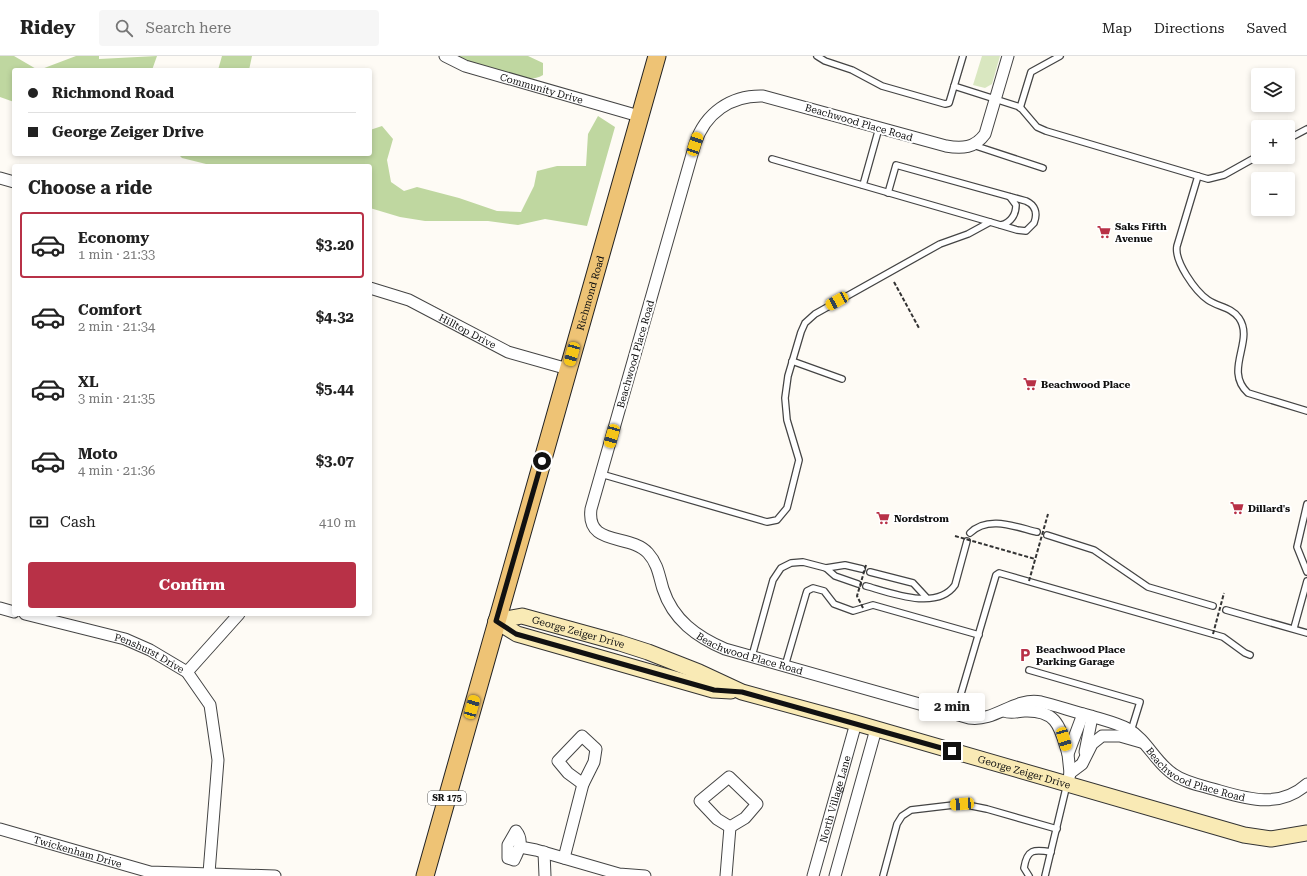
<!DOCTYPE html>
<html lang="en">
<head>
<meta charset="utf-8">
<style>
  body { margin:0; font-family:"Roboto Serif",serif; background:#f6f6f6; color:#222; height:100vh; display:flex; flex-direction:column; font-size:15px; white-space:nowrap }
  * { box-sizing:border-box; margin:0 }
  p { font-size:13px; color:#767676 }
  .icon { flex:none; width:22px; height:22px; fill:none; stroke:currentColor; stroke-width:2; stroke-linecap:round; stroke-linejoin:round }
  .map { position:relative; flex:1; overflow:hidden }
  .panel { position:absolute; left:12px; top:108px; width:360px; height:452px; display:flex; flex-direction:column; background:#fff; border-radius:4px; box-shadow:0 2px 6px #0003 }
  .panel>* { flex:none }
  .top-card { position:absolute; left:12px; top:12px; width:360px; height:88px; border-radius:4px; box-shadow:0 2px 6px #0003; display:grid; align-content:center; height:88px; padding:0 16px; background:#fff }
  .fabs { position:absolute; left:1251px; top:12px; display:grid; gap:8px }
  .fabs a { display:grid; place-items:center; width:44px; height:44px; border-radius:4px; background:#fff; box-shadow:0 2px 6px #0003; font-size:20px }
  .end { position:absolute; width:18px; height:18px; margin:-9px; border:5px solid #111; background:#fff; box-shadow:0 0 0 2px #fff }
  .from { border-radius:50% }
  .bubble { position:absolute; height:28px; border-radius:4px; background:#fff; box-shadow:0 2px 6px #0003; font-size:13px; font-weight:700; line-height:28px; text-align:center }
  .car { position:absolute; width:12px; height:24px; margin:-12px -6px; border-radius:5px; box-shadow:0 0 3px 1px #0007; background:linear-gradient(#f5c518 24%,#345 0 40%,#f5c518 0 76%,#345 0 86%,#f5c518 0) }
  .top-card b { display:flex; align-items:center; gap:14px; height:38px; font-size:15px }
  .top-card b+b { border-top:1px solid #e0e0e0 }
  .top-card i { width:10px; height:10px; background:#222 }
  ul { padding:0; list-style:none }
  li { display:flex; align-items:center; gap:12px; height:66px; margin:0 8px 6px; padding:0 8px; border:2px solid transparent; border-radius:4px }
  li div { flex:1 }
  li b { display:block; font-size:15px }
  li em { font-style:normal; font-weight:700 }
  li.current { border-color:#b83147 }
  li>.icon { width:36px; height:36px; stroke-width:1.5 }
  h2 { padding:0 16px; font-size:18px; line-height:48px }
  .pay { display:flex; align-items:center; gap:10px; height:44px; padding:0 16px; font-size:15px }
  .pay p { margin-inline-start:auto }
  .action { display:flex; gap:8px; margin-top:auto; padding:8px 16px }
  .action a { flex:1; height:46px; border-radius:4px; background:#b83147; color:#fff; font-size:16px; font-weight:700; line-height:46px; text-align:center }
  header { display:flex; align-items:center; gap:24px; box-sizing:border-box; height:56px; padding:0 20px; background:#fff; border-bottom:1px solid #e0e0e0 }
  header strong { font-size:19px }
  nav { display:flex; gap:22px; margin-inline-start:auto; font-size:14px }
  .search { width:280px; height:36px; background:#f6f6f6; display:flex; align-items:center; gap:10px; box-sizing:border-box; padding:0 14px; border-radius:4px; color:#767676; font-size:15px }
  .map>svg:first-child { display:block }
</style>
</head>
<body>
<header>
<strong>Ridey</strong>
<div class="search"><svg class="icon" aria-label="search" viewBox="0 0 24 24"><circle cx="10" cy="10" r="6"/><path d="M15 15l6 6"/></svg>Search here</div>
<nav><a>Map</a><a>Directions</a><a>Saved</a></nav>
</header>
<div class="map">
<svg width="1307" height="820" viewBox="0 0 1307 820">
  <rect width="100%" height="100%" fill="#fefbf5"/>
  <path fill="#d9e7c0" d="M982,0h18l-8,28 -7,4 -12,-3z"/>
  <g fill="#bfd7a0">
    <path d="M0,0h14l24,14h-24v32l-14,-5z"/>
    <path d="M76,0h23v3l58,-3 -5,14h-113z"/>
    <path d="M222,0h30l-3,14h-31z"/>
    <path d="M445,0h83l15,7v12c-16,10 -38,-3 -54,-8l-2,6z"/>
    <path d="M598,60l17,11 -28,99 -42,-7 -27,6 -30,-4h-63l-25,-4 -30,-9v-42h-156l-32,-8 -4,-4h192v-24l12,-4 11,13 -6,21 4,22 13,9 13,-4 42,11 38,13 24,1 13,-26 3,-15 20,-5h29l2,-32z"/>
  </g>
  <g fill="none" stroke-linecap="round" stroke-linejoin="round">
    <g stroke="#444" stroke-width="8">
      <g id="lane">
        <path d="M817,0l8,5 27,9 30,16 63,18 4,-1 14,-47"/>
        <path d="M954,30l66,21 17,20 9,4 162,48 16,-4 34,-19"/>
        <path d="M1020,52l11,-36 29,-16"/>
        <path d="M1288,83l19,-10"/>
        <path d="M973,89l70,23"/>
        <path d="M1198,120l-21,70c-3,15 18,45 31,54 10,7 23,7 31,18 16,23 -16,52 9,75l59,18"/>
        <path d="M863,129l16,-57"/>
        <path d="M888,137l8,-28 130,36c9,4 12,12 8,22l-8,8 -9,-1 -27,-8"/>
        <path d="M1001,169c10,-2 15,-11 15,-20l-6,-8"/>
        <path d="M792,305l50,18"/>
        <path d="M601,418l166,48 10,-2 10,-12 12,-48 -12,-40 -2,-22 3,-22 13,-44 4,-9 10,-9 125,-70 28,-10 22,-12 -218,-63"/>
        <path d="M1307,448l-10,43 10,25"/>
        <path d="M970,477c18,-18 46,-6 67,-1"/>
        <path d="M1047,479l47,15 54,37 65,19"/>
        <path d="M826,512l19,-3 17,4"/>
        <path d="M870,516l43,11 13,14"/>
        <path d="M866,530c25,7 71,25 89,-1l12,-44"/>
        <path d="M1226,554l81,23"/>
        <path d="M1294,572l13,-47"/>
        <path d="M752,600l21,-76 8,-12 10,-5 12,-1 23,6 9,8 23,8"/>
        <path d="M785,610l21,-72 1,-3 6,-3 11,3 10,13 19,7 20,-6 106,30"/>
        <path d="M1029,614l111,32 -9,29"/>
        <path d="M955,658l41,-139 3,-2 224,64 22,16 5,2"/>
        <path d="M883,820l14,-52 5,-8 9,-6 51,-6 25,5 70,20"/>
        <path d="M1029,820l-5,-8c3,-19 10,-19 27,-16"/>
        <path d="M1045,820l22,-92"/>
      </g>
    </g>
    <g stroke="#444" stroke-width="13">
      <g id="street">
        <path id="s1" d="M445,0l20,10 174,50"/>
        <path id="s2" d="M1008,0l-23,78c-10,14 -23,15 -39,12l-183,-50c-32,-1 -58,17 -68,48l-104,365c-5,38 39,24 57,44 10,11 11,23 15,36 10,31 34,48 62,60l244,69c27,4 45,-21 72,-16 17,4 33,10 50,14 12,4 26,7 37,13 19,11 27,33 45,45 11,8 26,11 40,15 32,9 65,21 94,-5"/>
        <path d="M0,122l14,4"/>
        <path id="s3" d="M370,232l39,12 99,52 60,17"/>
        <path d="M0,552l14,4"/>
        <path id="s4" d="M25,558l100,25 25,11 37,22 23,33 8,55 -9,113"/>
        <path d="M187,616l52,-58"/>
        <path d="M1004,655c8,3 13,0 21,0 33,-1 35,17 43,43"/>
        <path d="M582,680l14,13 -2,13 -11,22 -15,-11 -10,-12z"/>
        <path d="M1085,696l7,-35"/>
        <path d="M1070,717l12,-9 10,-20 10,-8h18l21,6"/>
        <path d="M729,721l28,27 -12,14 -15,9 -13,-8 -17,-18z"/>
        <path d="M1069,722l1,-5 -2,-19 15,-40"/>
        <path id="s5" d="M0,773l150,43 125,4"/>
        <path d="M516,775c8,10 3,19 -2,29l-6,-2v-13z"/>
        <path d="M520,791l16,3 83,24 26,2"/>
        <path d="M544,796l1,24"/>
        <path d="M564,802l19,-74"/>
        <path d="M726,820l4,-49"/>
        <path id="s6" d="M813,820l43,-153"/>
        <path d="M835,820l41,-147"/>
      </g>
    </g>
    <g stroke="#333" stroke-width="17">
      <g id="secondary">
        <path id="s7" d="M496,565l26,-5 98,27 28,9 51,20 43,20 114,31 388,112 27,4 36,-6"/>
        <path d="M496,565l21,13 196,56 18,1"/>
      </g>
    </g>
    <g stroke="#222" stroke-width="19">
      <g id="primary">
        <path id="s8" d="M425,820l232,-820"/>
      </g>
    </g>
    <path stroke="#333" stroke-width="2" stroke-dasharray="4 2" stroke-linecap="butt" d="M894,226l25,46"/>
    <use href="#lane" stroke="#fff" stroke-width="5.5"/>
    <use href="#street" stroke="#fff" stroke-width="11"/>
    <use href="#secondary" stroke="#f9eab5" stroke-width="15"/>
    <use href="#primary" stroke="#eec375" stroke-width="17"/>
    <g stroke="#333" stroke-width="2" stroke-dasharray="4 2" stroke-linecap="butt">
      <path d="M955,480l80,23"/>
      <path d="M1029,525l19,-67"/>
      <path d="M863,552l-6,-12 9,-31"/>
      <path d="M1213,578l11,-41"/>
    </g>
  </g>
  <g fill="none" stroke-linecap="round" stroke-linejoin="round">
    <path stroke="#111" stroke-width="5" d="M542,405l-46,160 20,13 198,56 28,2 210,59"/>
  </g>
  <defs>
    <g id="supermarket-bare" transform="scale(1.08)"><path d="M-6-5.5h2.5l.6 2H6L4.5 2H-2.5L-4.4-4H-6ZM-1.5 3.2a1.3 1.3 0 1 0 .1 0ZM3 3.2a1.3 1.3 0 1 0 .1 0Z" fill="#b83147" stroke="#fff" stroke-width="2.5" paint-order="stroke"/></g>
    <g id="parking-bare" transform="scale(1.08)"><path d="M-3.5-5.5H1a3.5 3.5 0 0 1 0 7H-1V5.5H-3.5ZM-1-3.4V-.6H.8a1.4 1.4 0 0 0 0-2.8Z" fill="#b83147" stroke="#fff" stroke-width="2.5" paint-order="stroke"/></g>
  </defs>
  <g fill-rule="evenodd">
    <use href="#supermarket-bare" x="1104" y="176"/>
    <use href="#supermarket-bare" x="1030" y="328"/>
    <use href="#supermarket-bare" x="1237" y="452"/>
    <use href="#supermarket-bare" x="883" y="462"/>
    <use href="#parking-bare" x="1025" y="599"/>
  </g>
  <g text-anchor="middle" stroke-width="4" stroke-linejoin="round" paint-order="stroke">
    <rect fill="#fff" stroke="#585858" stroke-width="1" x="428" y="735" width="38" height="14" rx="3"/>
    <g font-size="9" font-weight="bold" fill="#111">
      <text x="447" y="745">SR 175</text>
    </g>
    <g font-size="10" fill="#111" stroke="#fff">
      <text dy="4" stroke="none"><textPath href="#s1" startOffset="102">Community Drive</textPath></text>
      <text transform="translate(859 66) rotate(16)" y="4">Beachwood Place Road</text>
      <text dy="4" stroke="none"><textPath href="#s8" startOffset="606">Richmond Road</textPath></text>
      <text dy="4" stroke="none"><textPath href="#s3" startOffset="107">Hilltop Drive</textPath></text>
      <text transform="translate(635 298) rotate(-74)" y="4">Beachwood Place Road</text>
      <text dy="4" stroke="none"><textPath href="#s7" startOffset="85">George Zeiger Drive</textPath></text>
      <text dy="4" stroke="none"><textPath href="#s2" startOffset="1017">Beachwood Place Road</textPath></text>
      <text dy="4" stroke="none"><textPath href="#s4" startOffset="131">Penshurst Drive</textPath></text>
      <text dy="4" stroke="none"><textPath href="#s7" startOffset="553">George Zeiger Drive</textPath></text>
      <text dy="4" stroke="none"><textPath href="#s2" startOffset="1496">Beachwood Place Road</textPath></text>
      <text dy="4" stroke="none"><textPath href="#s6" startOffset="80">North Village Lane</textPath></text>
      <text dy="4" stroke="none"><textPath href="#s5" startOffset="81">Twickenham Drive</textPath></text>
    </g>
    <g font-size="10" font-weight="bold" fill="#111" stroke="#fff" text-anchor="start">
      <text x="1115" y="174">Saks Fifth<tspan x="1115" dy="12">Avenue</tspan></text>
      <text x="1041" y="332">Beachwood Place</text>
      <text x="1248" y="456">Dillard's</text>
      <text x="894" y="466">Nordstrom</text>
      <text x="1036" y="597">Beachwood Place<tspan x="1036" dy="12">Parking Garage</tspan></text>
    </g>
  </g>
</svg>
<div class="fabs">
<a><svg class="icon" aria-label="layers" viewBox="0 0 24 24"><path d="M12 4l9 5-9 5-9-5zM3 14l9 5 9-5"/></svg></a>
<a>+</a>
<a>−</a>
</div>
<i class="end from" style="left:542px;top:405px"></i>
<i class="end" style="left:952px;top:695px"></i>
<div class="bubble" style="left:919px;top:637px;width:66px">2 min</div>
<i class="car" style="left:695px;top:88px;rotate:18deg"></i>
<i class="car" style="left:837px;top:245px;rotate:241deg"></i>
<i class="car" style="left:572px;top:298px;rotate:196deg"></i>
<i class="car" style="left:612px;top:380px;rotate:196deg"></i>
<i class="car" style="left:472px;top:651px;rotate:16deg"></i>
<i class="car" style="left:1064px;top:683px;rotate:164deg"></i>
<i class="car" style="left:962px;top:748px;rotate:266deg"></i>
<div class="top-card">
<b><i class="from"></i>Richmond Road</b>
<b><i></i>George Zeiger Drive</b>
</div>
<section class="panel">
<h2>Choose a ride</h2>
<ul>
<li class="current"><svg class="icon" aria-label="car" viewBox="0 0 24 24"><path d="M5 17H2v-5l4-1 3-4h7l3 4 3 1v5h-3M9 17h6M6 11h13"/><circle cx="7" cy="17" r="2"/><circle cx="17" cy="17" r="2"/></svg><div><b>Economy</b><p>1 min · 21:33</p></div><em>$3.20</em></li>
<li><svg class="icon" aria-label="car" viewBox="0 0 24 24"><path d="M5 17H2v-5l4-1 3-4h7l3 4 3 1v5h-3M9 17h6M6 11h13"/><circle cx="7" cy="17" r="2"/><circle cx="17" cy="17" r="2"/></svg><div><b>Comfort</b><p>2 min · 21:34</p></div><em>$4.32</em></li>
<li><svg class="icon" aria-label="car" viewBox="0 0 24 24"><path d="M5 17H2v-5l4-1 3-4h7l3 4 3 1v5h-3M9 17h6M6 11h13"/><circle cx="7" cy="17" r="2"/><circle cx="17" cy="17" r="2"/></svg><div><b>XL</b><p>3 min · 21:35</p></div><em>$5.44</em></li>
<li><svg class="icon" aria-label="car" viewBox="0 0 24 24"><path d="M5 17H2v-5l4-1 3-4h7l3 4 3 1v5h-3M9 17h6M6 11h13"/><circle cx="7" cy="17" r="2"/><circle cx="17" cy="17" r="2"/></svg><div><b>Moto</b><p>4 min · 21:36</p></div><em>$3.07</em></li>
</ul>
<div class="pay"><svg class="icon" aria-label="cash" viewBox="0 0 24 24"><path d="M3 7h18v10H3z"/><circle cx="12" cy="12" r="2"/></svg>Cash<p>410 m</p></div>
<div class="action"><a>Confirm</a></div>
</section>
</div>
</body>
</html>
